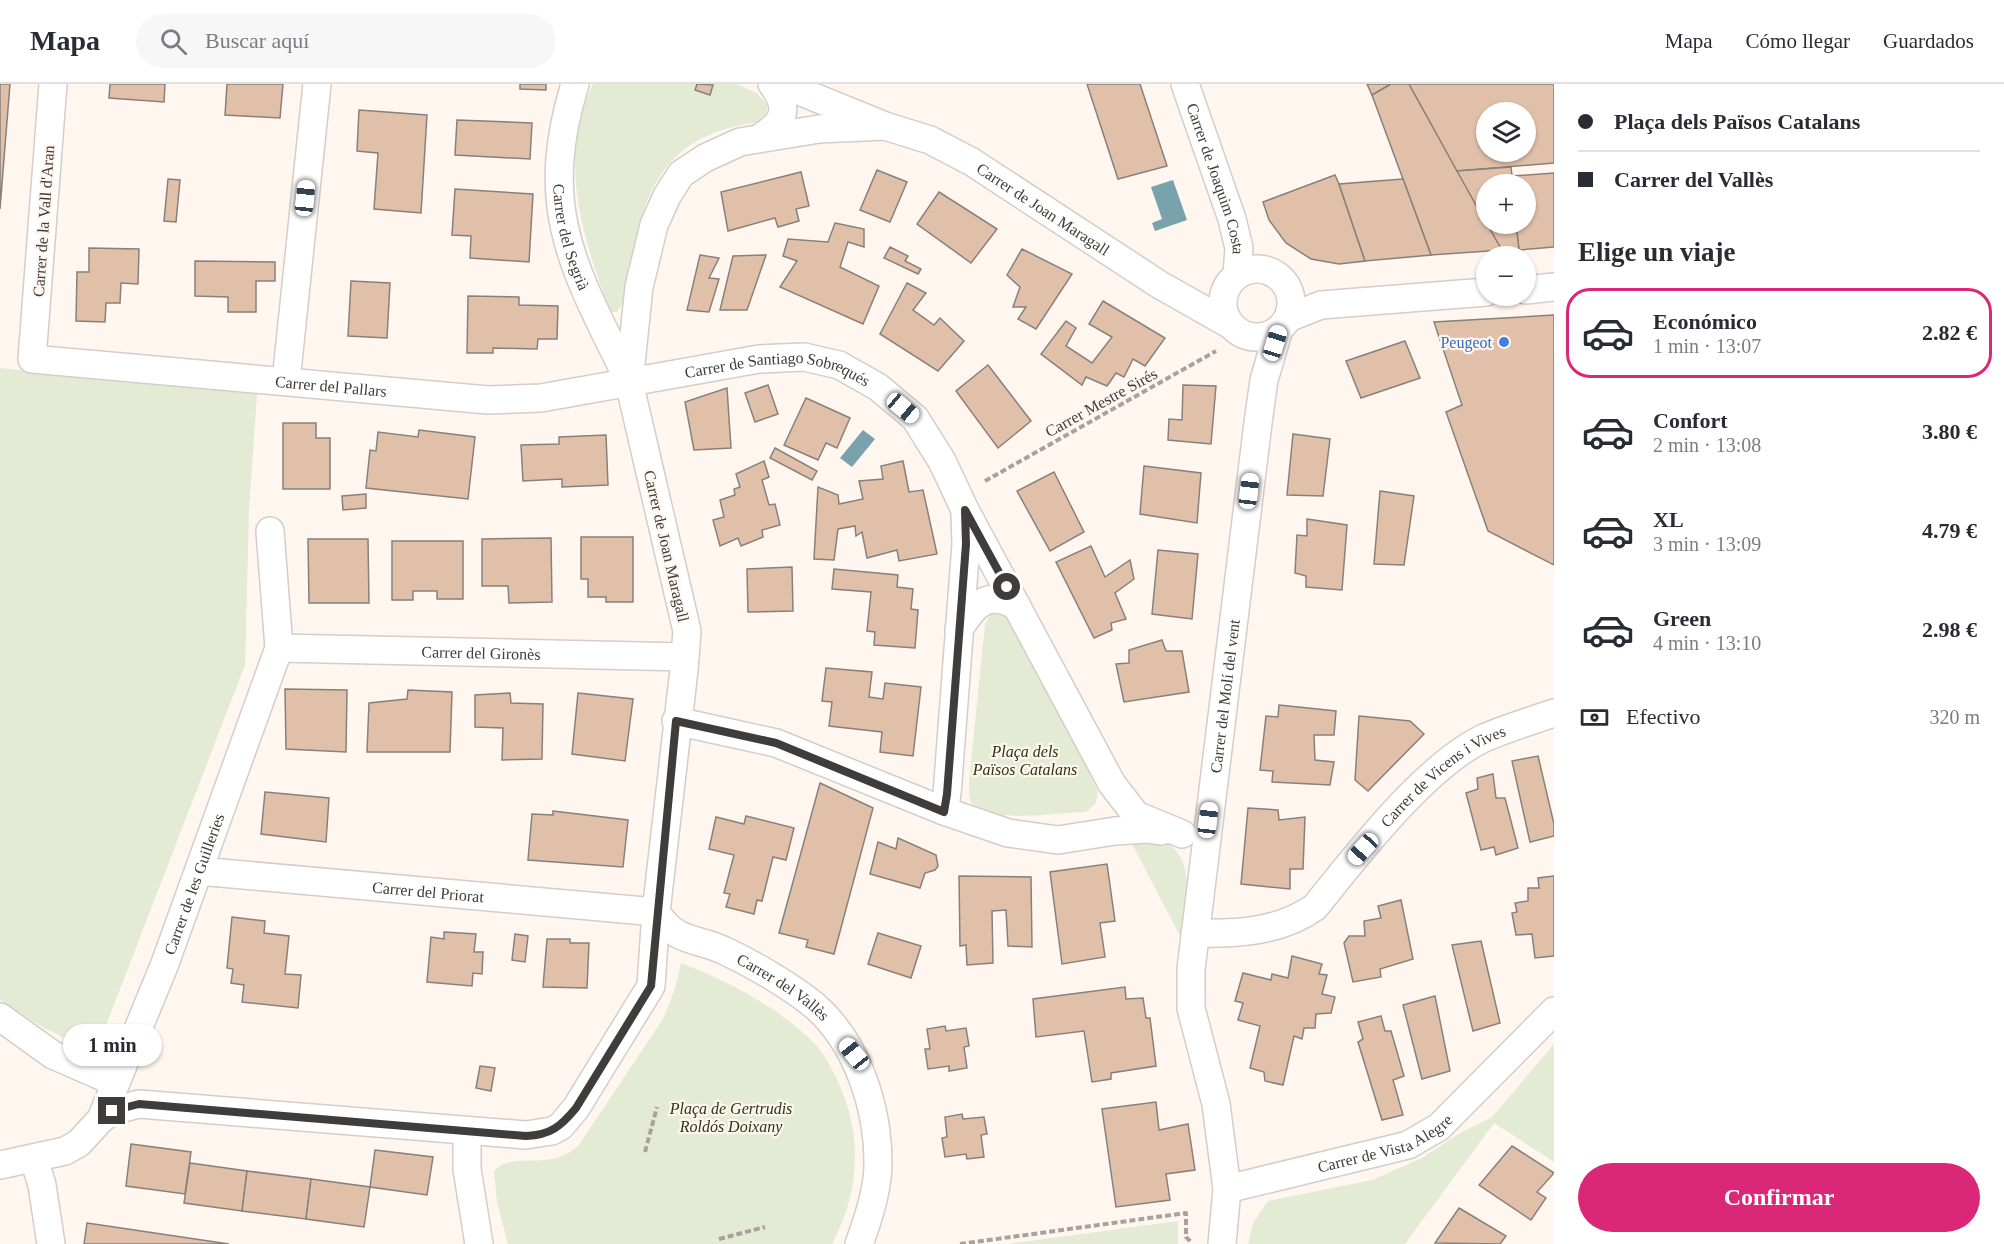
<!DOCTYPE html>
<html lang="es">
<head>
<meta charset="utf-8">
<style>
  body { margin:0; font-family:Georgia,serif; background:#f7f7f7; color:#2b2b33; height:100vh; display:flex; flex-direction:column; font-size:22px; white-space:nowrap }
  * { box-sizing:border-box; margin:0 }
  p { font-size:20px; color:#7c7c81 }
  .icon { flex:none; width:33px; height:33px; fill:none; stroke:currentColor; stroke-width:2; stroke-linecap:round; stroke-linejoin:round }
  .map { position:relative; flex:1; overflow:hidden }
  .panel { display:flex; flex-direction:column; background:#fff; width:450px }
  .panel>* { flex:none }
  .banner { display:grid; align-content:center; height:132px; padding:0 24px; background:#fff }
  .buttons { position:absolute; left:1476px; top:18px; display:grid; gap:12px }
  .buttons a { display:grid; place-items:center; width:60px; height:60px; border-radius:50%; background:#fff; box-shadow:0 2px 4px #0004; font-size:30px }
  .end { position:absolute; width:27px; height:27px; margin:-14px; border:8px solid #3f3c39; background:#fff; box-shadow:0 0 0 3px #fff }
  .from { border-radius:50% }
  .bubble { position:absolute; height:42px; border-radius:21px; background:#fff; box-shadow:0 2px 4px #0004; font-size:20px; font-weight:700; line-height:42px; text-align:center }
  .car { position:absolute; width:18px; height:36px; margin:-18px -9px; border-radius:8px; box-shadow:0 0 4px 2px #0007; background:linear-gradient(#fff 24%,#345 0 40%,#fff 0 76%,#345 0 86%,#fff 0) }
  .banner b { display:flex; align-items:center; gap:21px; height:57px; font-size:22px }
  .banner b+b { border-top:2px solid #e1e1e2 }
  .banner i { width:15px; height:15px; background:#2b2b33 }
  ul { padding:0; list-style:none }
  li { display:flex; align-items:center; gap:18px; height:90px; margin:0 12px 9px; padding:0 12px; border:3px solid transparent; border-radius:24px }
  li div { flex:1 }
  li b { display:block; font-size:22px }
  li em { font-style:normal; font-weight:700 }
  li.on { border-color:#db2777 }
  li>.icon { width:54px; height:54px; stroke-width:1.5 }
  h2 { padding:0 24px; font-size:27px; line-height:72px }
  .pay { display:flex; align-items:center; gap:15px; height:66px; padding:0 24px; font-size:22px }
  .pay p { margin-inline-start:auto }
  .cta { display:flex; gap:12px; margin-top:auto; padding:12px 24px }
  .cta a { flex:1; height:69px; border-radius:36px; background:#db2777; color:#fff; font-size:24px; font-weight:700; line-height:69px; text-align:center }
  header { display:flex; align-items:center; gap:36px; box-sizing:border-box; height:84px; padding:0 30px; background:#fff; border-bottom:2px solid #e1e1e2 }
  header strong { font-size:28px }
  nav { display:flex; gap:33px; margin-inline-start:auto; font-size:21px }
  .search { width:420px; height:54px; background:#f7f7f7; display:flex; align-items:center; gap:15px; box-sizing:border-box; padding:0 21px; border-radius:33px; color:#7c7c81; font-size:22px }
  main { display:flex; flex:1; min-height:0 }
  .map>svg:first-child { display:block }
</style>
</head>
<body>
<header>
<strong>Mapa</strong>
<div class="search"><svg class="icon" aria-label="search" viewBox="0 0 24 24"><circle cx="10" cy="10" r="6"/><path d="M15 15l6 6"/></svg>Buscar aquí</div>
<nav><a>Mapa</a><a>Cómo llegar</a><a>Guardados</a></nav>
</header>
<main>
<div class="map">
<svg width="1554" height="1160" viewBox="0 0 1554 1160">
  <rect width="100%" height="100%" fill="#fff6f0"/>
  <g fill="#e4ebd5">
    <path d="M593,0h143l21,9 10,12c0,6 -1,13 -7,16 -7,3 -16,3 -23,5 -18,4 -36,11 -51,22 -47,35 -52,102 -63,155l-6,9h-5l-4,-6c-26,-71 -51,-149 -15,-222z"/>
    <path d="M0,284l257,26 -8,116 -4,155 -150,389 -58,-30 -37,-24z"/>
    <path d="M1002,527l6,2 55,103 35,75 -2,12 -10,9c-22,0 -99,12 -113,-7 -5,-7 -4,-15 -4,-23l16,-158 6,-11z"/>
    <path d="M1129,754c10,1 24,-1 33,3 37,15 23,69 20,99z"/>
    <path d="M681,879c47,18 97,44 133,80 12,12 19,28 26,43 23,53 19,107 -8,158h-324l-11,-41 -3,-32c18,-21 54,2 84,-25l85,-127 12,-30z"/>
    <path d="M1554,960v118l-60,-39 -89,121h-157l5,-21 15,-22 104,-21 50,-22 38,-25 32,-16z"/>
    <path d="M1178,1137v23h-171z"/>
  </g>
  <g fill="#78a2ac">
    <path d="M1173,96l14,40 -32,11 -3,-8 10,-4 -11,-32z"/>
    <path d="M863,346l12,9 -23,28 -12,-9z"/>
  </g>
  <g fill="#e1c0aa" stroke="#88807b" stroke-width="1.5" fill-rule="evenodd">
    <path d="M0,0h10l-10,125z"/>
    <path d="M110,0h55l-1,18 -55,-4z"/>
    <path d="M227,0h56l-3,34 -55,-3z"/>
    <path d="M520,0h26v6l-26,-1z"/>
    <path d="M697,0l16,1 -3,10 -15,-5z"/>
    <path d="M1087,0h53l27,82 -49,13z"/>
    <path d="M1367,0h24l-19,11z"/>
    <path d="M1391,0h18l93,166 -71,5 -59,-160z"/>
    <path d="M1409,0h145v79l-97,8zM1486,28h40v40h-40z"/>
    <path d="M359,26l68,5 -6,98 -47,-4 4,-56 -21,-2z"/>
    <path d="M457,36l75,3 -2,36 -75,-4z"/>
    <path d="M1511,83l2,17h-27v39l-29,-52z"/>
    <path d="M877,86l30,12 -17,40 -30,-12z"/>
    <path d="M801,88l8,34 -13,3 3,12 -21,6 -3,-9 -47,13 -7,-39z"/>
    <path d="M1554,89v74l-35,3 -3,-26h10v-40h-13l-1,-8z"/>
    <path d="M1335,91l4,9 26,77 -26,3 -28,-5 -25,-16 -17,-23 -6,-18z"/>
    <path d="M168,95l12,1 -4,42 -12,-1z"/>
    <path d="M1403,95l28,76 -66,6 -26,-77z"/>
    <path d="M455,105l78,5 -4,68 -59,-4 1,-22 -19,-1z"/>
    <path d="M939,108l58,37 -26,34 -54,-39z"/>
    <path d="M835,139l29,6v18l-16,-5 -8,25 39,19 -16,38 -83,-37 17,-26 -14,-5 5,-17 40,3z"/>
    <path d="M1487,140h29l3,26h-17z"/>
    <path d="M890,163l18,9 -3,5 16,8 -3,5 -34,-16z"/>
    <path d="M89,164l50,1 -1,35 -17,-1 -1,20h-14l-1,19 -29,-1 1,-49h12z"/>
    <path d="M1022,165l50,25 -36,55 -18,-10 8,-12h-13l7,-20 -13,-12z"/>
    <path d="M700,171l19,3 -10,20 10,1 -10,33 -22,-2z"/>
    <path d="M766,171l-19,55h-27l13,-54z"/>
    <path d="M195,177l80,1v19h-19v31h-28v-15l-33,-1z"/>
    <path d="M351,197l39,2 -3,55 -39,-2z"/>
    <path d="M907,199l19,10 -13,17 21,15 6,-7 24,23 -26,30 -58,-37z"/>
    <path d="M468,212l51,1v8l39,1 -1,33h-19l-1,10 -44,-1v5h-26z"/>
    <path d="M1103,217l62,37 -20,28 -12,-7 -9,18 -8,-4 -9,13 -21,-9 -4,8 -41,-31 25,-33 10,7 -10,18 26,17 20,-26 -23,-13z"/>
    <path d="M1554,231v250l-66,-34 -42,-119 16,-7 -28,-83z"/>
    <path d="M1405,257l15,37 -59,20 -15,-37z"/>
    <path d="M988,281l43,56 -33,27 -42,-57z"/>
    <path d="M768,301l10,29 -23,8 -10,-29z"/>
    <path d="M1183,301l33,1 -5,58 -43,-4 1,-21 13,1z"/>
    <path d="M727,304l4,60 -37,2 -9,-48z"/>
    <path d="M806,314l44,20 -13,30 -11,-5 -8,17 -34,-15z"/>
    <path d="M283,339h33v15h14v51h-47z"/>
    <path d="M419,346l56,7 -7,62 -102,-11 4,-38 6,1 2,-19 40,5z"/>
    <path d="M1293,350l37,5 -7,57 -36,-1z"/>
    <path d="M606,351l2,50 -46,2v-8l-39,2 -2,-36 38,-1v-7z"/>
    <path d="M775,364l42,23 -5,9 -42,-22z"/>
    <path d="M764,377l5,16 -7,3 7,25 6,-1 5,21 -18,5 1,7 -22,9 -3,-8 -18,8 -7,-26 11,-3 -4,-17 15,-5 -1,-6 6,-2 -4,-13z"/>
    <path d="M903,377l6,31 14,-2 14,64 -38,7 -2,-11 -30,8 -5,-26 -6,4 -1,-10 -17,3 -4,31 -20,-1 4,-72 20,8 1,9 24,-5 -4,-18 24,-2 -2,-13z"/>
    <path d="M1144,382l57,7 -4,50 -57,-9z"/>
    <path d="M1054,388l30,60 -34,19 -33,-60z"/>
    <path d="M1380,407l34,5 -10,69 -30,-1z"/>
    <path d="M366,410v14l-23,2 -1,-14z"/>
    <path d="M1307,435l40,6 -5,65 -36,-3v-11l-11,-3 2,-38 10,1z"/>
    <path d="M581,453h52v65h-27v-5h-18v-18h-7z"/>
    <path d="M551,454l1,64 -43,1 -1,-17h-26v-47z"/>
    <path d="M308,455h60l1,64h-60z"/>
    <path d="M392,457h71v58h-26v-8h-24v9h-21z"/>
    <path d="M1091,462l14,31 25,-17 4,19 -19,14 11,26 -15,4 1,7 -18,8 -38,-76z"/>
    <path d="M1158,466l40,4 -6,65 -40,-5z"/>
    <path d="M792,483l1,44 -45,1 -1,-43z"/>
    <path d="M834,485l64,6 -1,12 16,2 -2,20 7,1 -3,38 -41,-3 1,-13 -8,-1 4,-39 -39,-3z"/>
    <path d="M1162,556l4,11h16l7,41 -65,10 -8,-38 13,-1v-13z"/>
    <path d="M826,584l46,4 -3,25 14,2 2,-16 36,4 -8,69 -33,-4 2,-20 -53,-6 3,-24 -10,-1z"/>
    <path d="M285,605l62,1 -1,62 -60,-3z"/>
    <path d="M408,606l44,2 -2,60h-83l2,-49 38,-4z"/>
    <path d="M510,609l1,10 32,1 -1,55 -40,1 1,-32 -28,-1v-32z"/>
    <path d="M578,609l55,6 -8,62 -53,-7z"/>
    <path d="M1279,621l57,6 -2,24h-20l1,25 19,2 -4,23 -58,-3 1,-11 -13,-1 6,-54 12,1z"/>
    <path d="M1359,632l51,5 14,13 -56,57 -13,-11z"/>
    <path d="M1538,672l16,68v12l-24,6 -18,-81z"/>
    <path d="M1493,690l3,24h9l13,50 -22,7 -2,-8 -13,3 -15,-57 12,-4 -1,-11z"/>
    <path d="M820,699l53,25 -39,146 -28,-7 2,-7 -29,-7z"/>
    <path d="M265,708l64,6 -3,44 -65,-8z"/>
    <path d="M1248,724l30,2 1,10 26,-3 -2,52h-13v20l-49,-5z"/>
    <path d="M553,727l75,9 -5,47 -95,-7 4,-46 21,1z"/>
    <path d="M746,732l48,12 -8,32 -13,-3 -11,44 -5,-1 -3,14 -28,-7 4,-13 -6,-1 10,-38 -25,-6 7,-32 28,7z"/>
    <path d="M898,754l38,17 2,11 -3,4 -10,3 -5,15 -50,-14 8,-32 18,7z"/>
    <path d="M1107,780l8,57 -15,2 5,34 -43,7 -12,-92z"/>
    <path d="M959,792l72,1 1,70 -24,-1 -2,-36 -14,1 1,52 -26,2 -1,-20 -6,1z"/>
    <path d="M1554,792v80l-19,2 -3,-24 -16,1 -4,-22 5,-1 -2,-9 13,-2v-13h11l-1,-10z"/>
    <path d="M1401,816l12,59 -33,10 1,8 -28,5 -9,-39 5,-7h16l-1,-15 17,-3 -3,-12z"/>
    <path d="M232,833l33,4 -1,12 25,3 -4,38 16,1 -3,33 -56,-6 2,-17 -13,-2 2,-14 -6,-1z"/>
    <path d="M444,848l32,2 -2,18h9l-1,22 -9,-1 -1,13 -45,-4 4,-45 13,2z"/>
    <path d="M878,849l43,13 -10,32 -43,-14z"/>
    <path d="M515,850l13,2 -3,26 -13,-2z"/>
    <path d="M547,855h23v4h19l-2,45 -44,-1z"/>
    <path d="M1481,857l19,82 -27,8 -21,-86z"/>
    <path d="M1292,872l30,8 -3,10 8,1 -5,19 13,3 -4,16 -15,1 -1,14h-11l-2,11 -8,-3 -11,49 -18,-4 -1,-9 -14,-4 10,-42 -22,-6 5,-17 -8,-2 8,-28 28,7 1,-6 16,4z"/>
    <path d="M1125,903l1,12 17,-1 3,20h4l6,48 -45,7v6l-19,3 -8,-51 -48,6 -3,-38z"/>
    <path d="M1435,912l15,75 -28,8 -19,-74z"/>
    <path d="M1381,932l4,15h6l13,45 -11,4 10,35 -21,5 -24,-78 5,-3 -5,-17z"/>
    <path d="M945,942l1,5 20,-3 3,18 -5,1 3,21 -18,3v-5l-21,3 -3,-20h5l-3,-20z"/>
    <path d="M480,982l15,2 -4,23 -15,-3z"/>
    <path d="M1156,1018l3,28 29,-6 7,46 -29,4 4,26 -54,7 -14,-98z"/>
    <path d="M962,1030l1,5 21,-2 3,17 -6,1 3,22 -17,2 -1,-5 -21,3 -3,-19 5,-1 -2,-20z"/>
    <path d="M131,1060l60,8 -6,42 -59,-8z"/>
    <path d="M1512,1062l42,27 -17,19 9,6 -15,22 -52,-35z"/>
    <path d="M375,1066l58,7 -6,38 -57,-8z"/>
    <path d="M190,1079l57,8 -5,40 -58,-8z"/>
    <path d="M247,1087l64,8 -5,40 -64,-8z"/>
    <path d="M311,1095l59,8 -6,40 -58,-8z"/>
    <path d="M1459,1124l47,28 -6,8 -65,-1z"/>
    <path d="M87,1139l142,21h-145z"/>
  </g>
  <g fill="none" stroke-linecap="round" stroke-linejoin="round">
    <g stroke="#d5cdc7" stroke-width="30">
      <g id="street">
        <path id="s1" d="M53,0l-21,275 456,41 53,-2 218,-39 45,-2 35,8 39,22 37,31 27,43 23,49 147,274 24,31 46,19"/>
        <path id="s2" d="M575,0c-39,127 0,186 54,297"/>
        <path id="s3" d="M782,0l103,42 45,14 42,22 188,123 69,39"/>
        <path id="s4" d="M1185,0l47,135 7,29 -2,27"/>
        <path d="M761,53c24,-15 29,-29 11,-53"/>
        <circle cx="1257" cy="219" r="34"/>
        <path d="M1526,206l28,-3"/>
        <path d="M1288,234l33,-13 165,-13"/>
        <path d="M286,297l31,-297"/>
        <path d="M959,545c16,-25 28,-39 58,-23"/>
        <path id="s5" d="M279,564l406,9"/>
        <path d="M676,637l100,22 168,68 64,22 50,7 57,-9 32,-2 14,2"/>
        <path d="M944,727l3,-17 19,-250 -1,-30"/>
        <path id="s6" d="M199,787l457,41c20,32 40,25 69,39 28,13 67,36 90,55 43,38 63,102 63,158 0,26 -10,56 -19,80"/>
        <path id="s7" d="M1195,849c42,1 85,-1 120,-26 41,-51 110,-141 169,-169 23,-10 47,-17 70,-25"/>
        <path d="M0,933l53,38 62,27"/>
        <path d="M101,1035l11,-8 27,-7 387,31 26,-4 9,-5 15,-18 75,-122 5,-74 28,-242 3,-39 -58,-249 10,-95 15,-62 13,-29 14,-22 24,-16 35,-16 79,-13 66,-3"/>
        <path d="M467,1048v37l12,75"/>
        <path d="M34,1075l8,26 9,59"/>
        <path id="s8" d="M0,1081l65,-14 14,-8 22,-24 63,-153 115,-318 -9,-117"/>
        <path id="s9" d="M1227,1105l181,-44 31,-18 115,-116"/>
        <path id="s10" d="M1222,1160l5,-55 -11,-85 -25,-96v-39l67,-546 6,-43 15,-51"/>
      </g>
    </g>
    <g stroke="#a8a19d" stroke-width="4" stroke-dasharray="6 3" stroke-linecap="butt">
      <path d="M985,397l231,-130"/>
      <path d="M645,1068l12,-45"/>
      <path d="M719,1155l46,-12"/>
      <path d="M960,1160l226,-31v24l6,6"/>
    </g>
    <use href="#street" stroke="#fff" stroke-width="27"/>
  </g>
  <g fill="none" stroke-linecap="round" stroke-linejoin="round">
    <path stroke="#3f3c39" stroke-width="8" d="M112,1027l27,-7 387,32c25,-1 35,-10 50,-28l75,-122 25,-265 100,22 168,69 3,-18 19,-250 -1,-34 42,77"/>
  </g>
  <circle fill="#3f7fe0" stroke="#fff6f0" stroke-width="2" cx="1504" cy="258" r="6"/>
  <g text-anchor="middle" stroke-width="4.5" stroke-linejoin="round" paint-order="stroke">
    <g font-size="16" fill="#3f3c39" stroke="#fff6f0">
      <text dy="6" stroke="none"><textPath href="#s4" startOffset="100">Carrer de Joaquim Costa</textPath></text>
      <text dy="6" stroke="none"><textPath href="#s3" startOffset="291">Carrer de Joan Maragall</textPath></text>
      <text transform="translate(43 137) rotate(-86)" y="6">Carrer de la Vall d'Aran</text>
      <text dy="6" stroke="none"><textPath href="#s2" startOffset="156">Carrer del Segrià</textPath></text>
      <text dy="6" stroke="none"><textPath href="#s1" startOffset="1028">Carrer de Santiago Sobrequés</textPath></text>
      <text dy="6" stroke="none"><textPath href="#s1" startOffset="576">Carrer del Pallars</textPath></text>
      <text transform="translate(1101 318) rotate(-29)" y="6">Carrer Mestre Sirés</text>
      <text transform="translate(667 462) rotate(77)" y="6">Carrer de Joan Maragall</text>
      <text dy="6" stroke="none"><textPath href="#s5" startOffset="202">Carrer del Gironès</textPath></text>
      <text dy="6" stroke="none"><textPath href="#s10" startOffset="554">Carrer del Molí del vent</textPath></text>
      <text dy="6" stroke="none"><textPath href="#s7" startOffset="310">Carrer de Vicens i Vives</textPath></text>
      <text dy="6" stroke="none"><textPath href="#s8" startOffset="368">Carrer de les Guilleries</textPath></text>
      <text dy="6" stroke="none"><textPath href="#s6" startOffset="230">Carrer del Priorat</textPath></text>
      <text dy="6" stroke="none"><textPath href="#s6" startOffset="609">Carrer del Vallès</textPath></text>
      <text dy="6" stroke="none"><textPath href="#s9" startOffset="165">Carrer de Vista Alegre</textPath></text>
    </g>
    <g font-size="16" fill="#366cbe" stroke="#fff6f0" text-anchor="end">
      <text x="1492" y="264">Peugeot</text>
    </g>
    <g font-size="16" font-style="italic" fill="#2d350c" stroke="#fff6f0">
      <text x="1025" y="673">Plaça dels<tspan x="1025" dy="18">Països Catalans</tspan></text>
      <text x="731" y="1030">Plaça de Gertrudis<tspan x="731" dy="18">Roldós Doixany</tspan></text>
    </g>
  </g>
</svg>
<div class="buttons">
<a><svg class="icon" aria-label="layers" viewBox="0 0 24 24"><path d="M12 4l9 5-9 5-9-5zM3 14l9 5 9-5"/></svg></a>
<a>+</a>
<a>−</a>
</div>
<i class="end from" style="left:1007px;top:503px"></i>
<i class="end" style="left:112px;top:1027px"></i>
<div class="bubble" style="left:63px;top:940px;width:99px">1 min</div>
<i class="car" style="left:305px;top:114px;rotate:6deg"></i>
<i class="car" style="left:1275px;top:259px;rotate:17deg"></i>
<i class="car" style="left:903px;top:324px;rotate:130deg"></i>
<i class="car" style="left:1249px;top:407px;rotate:7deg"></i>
<i class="car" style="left:1208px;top:736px;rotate:7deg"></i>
<i class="car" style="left:1363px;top:765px;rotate:222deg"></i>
<i class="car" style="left:854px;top:970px;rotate:321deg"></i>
</div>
<section class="panel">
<div class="banner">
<b><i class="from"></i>Plaça dels Països Catalans</b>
<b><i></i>Carrer del Vallès</b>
</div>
<h2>Elige un viaje</h2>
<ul>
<li class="on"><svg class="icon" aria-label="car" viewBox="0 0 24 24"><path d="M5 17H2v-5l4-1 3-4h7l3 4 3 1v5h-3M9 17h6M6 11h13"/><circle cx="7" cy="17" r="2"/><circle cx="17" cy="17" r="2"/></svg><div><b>Económico</b><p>1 min · 13:07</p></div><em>2.82 €</em></li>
<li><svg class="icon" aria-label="car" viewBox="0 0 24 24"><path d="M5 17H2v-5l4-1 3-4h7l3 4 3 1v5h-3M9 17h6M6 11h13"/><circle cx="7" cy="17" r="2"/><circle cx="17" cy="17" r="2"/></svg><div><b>Confort</b><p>2 min · 13:08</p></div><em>3.80 €</em></li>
<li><svg class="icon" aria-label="car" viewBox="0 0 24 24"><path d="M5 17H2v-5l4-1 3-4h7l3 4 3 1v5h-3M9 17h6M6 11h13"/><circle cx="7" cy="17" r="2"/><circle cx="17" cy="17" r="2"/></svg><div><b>XL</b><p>3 min · 13:09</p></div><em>4.79 €</em></li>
<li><svg class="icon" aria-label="car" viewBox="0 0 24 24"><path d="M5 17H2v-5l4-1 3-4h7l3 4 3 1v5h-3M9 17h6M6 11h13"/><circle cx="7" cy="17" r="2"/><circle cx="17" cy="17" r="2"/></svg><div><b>Green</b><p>4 min · 13:10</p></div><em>2.98 €</em></li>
</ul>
<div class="pay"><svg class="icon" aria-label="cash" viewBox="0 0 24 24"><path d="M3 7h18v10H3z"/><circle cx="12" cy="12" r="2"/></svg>Efectivo<p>320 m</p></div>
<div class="cta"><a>Confirmar</a></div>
</section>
</main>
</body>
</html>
